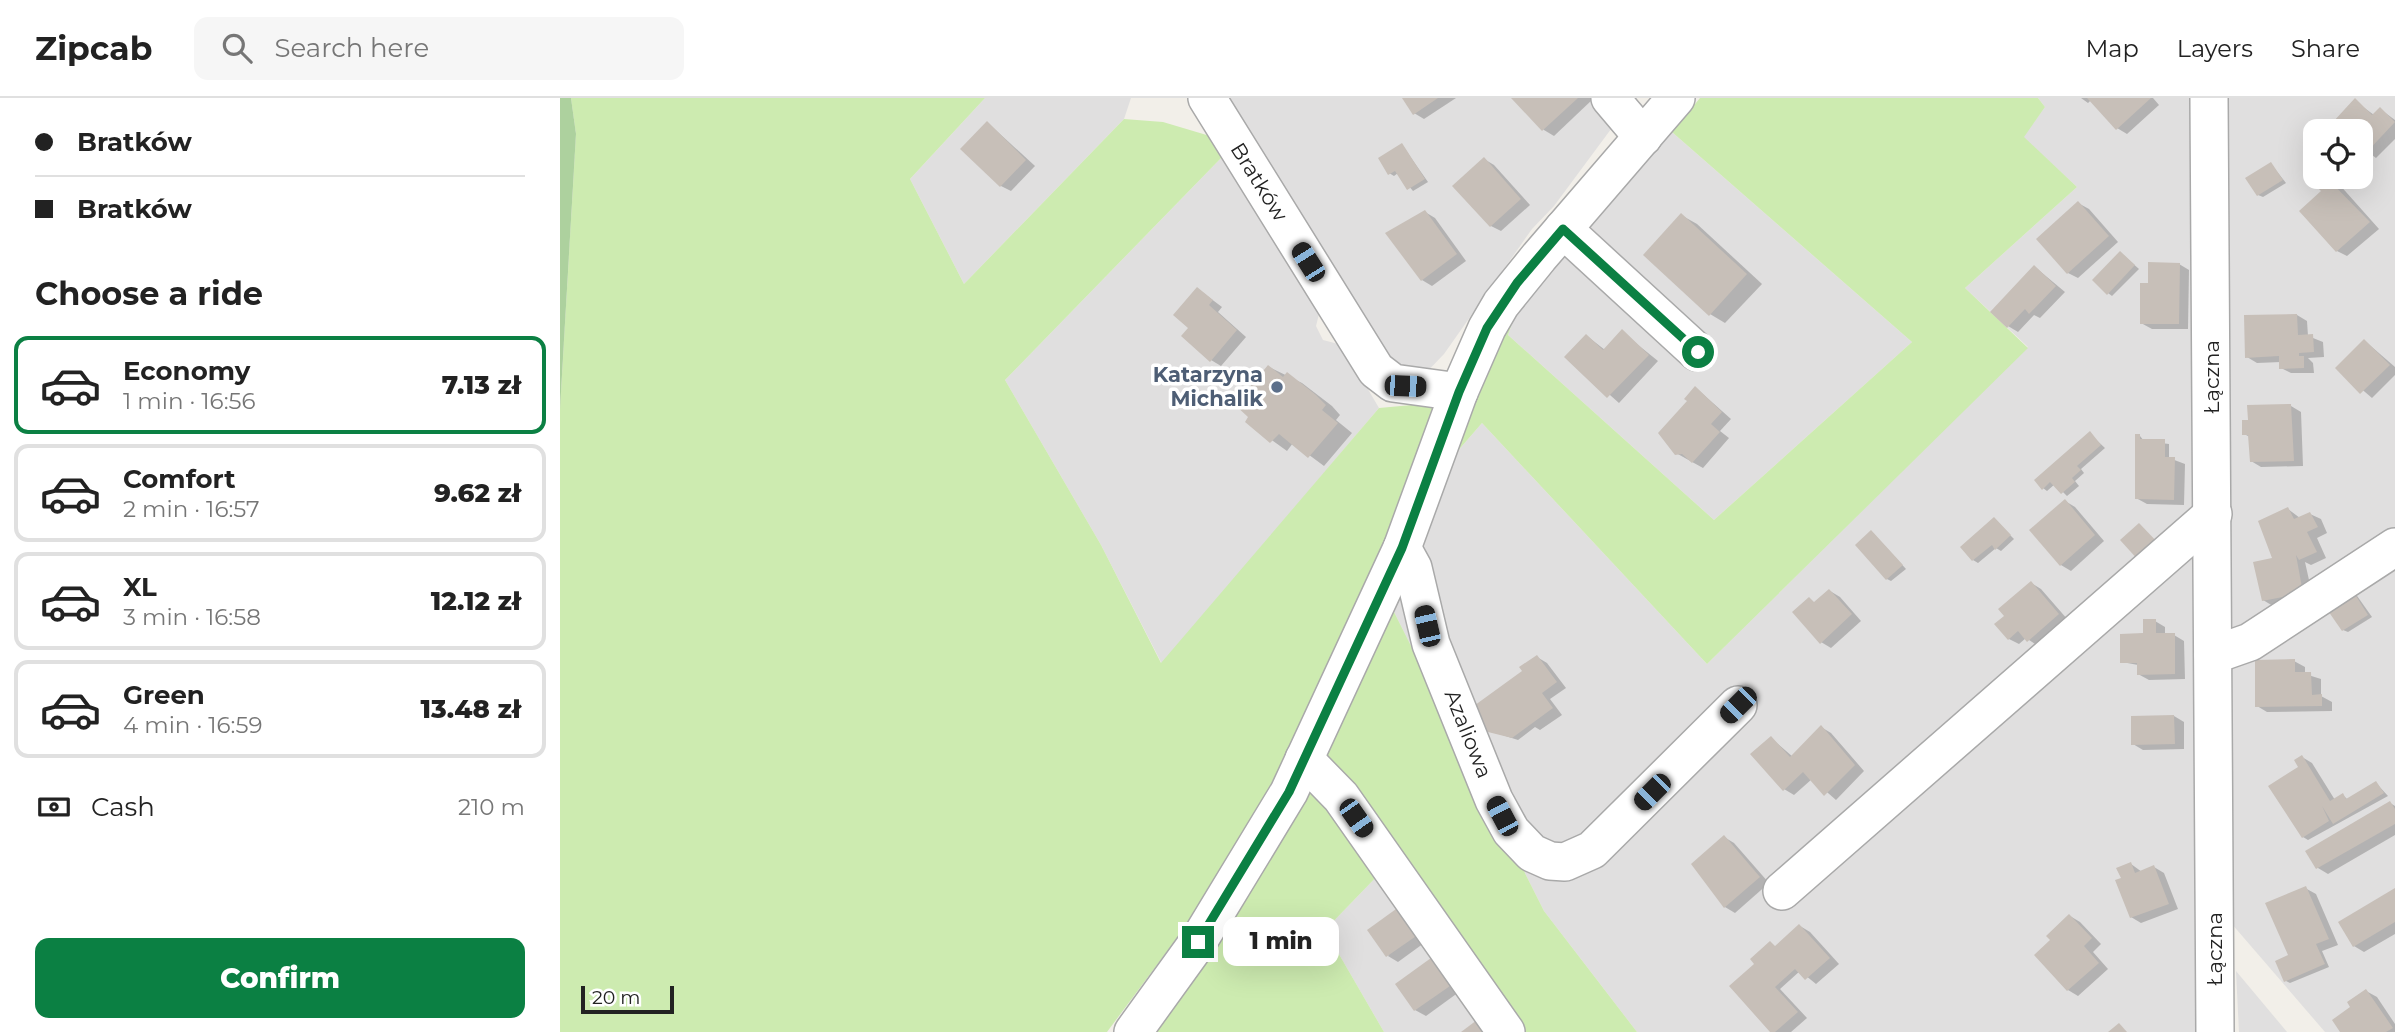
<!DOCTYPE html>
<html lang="en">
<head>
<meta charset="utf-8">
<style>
  body { margin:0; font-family:Montserrat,sans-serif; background:#f6f6f6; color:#222; height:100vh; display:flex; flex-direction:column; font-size:26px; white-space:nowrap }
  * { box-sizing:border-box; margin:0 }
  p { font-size:23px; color:#767676 }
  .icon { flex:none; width:38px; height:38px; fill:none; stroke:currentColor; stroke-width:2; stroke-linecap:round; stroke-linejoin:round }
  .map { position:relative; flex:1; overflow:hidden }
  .side { display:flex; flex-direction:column; background:#fff; width:560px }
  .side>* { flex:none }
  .banner { display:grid; align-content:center; height:154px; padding:0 35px; background:#fff }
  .fabs { position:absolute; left:1743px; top:21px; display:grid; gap:14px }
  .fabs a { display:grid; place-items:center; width:70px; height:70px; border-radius:14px; background:#fff; box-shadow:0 7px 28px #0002; font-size:35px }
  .scale { position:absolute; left:21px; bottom:18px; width:93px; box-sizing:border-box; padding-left:7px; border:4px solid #222; border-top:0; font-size:19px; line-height:24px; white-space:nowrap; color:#222; -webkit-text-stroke:5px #fff; paint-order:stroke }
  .end { position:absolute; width:32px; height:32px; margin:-16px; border:9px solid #0b8043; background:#fff; box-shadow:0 0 0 4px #fff }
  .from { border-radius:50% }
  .bubble { position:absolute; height:49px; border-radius:14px; background:#fff; box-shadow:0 7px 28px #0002; font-size:23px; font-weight:800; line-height:49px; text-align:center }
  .car { position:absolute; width:21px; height:42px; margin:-21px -10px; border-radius:9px; box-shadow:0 0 5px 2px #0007; background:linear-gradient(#222 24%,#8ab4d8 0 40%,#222 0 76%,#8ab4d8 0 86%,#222 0) }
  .banner b { display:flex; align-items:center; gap:24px; height:66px; font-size:26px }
  .banner b+b { border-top:2px solid #e0e0e0 }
  .banner i { width:18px; height:18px; background:#222 }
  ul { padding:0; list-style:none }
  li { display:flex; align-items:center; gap:21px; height:98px; margin:0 14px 10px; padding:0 21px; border:4px solid #e0e0e0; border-radius:14px }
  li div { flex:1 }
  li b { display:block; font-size:26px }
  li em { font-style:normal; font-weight:800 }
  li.current { border-color:#0b8043 }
  li>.icon { width:63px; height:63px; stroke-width:1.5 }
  h2 { padding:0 35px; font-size:32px; line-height:84px }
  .pay { display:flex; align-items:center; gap:18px; height:77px; padding:0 35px; font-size:26px }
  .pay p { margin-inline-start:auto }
  .cta { display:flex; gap:14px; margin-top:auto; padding:14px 35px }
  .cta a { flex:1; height:80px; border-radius:14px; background:#0b8043; color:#fff; font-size:28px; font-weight:800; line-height:80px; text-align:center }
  header { display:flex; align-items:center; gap:42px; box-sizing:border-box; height:98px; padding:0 35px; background:#fff; border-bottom:2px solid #e0e0e0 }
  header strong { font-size:33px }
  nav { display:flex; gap:38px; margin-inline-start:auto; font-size:24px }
  .search { width:490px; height:63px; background:#f6f6f6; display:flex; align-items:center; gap:18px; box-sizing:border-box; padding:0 24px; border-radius:14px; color:#767676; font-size:26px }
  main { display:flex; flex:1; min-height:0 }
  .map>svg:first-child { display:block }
</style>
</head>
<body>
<header>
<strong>Zipcab</strong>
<div class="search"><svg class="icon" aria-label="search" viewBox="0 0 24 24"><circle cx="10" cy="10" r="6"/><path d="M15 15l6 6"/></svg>Search here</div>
<nav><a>Map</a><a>Layers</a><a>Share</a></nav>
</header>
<main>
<section class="side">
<div class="banner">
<b><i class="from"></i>Bratków</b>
<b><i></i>Bratków</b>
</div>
<h2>Choose a ride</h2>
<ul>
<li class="current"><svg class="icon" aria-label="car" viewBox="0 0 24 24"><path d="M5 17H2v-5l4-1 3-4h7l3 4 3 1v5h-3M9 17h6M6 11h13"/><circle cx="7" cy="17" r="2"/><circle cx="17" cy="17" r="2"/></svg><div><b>Economy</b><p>1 min · 16:56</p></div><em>7.13 zł</em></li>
<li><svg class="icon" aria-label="car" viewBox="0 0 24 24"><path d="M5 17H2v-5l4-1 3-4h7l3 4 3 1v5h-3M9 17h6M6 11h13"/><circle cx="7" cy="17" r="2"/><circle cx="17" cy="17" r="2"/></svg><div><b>Comfort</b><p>2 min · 16:57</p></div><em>9.62 zł</em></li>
<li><svg class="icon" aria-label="car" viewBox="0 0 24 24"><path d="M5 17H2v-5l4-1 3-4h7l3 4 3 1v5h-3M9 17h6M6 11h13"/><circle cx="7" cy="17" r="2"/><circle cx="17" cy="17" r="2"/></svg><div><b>XL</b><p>3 min · 16:58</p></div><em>12.12 zł</em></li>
<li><svg class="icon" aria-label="car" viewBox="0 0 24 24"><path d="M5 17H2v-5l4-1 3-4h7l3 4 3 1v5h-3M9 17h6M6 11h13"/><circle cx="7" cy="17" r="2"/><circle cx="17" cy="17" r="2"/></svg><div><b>Green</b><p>4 min · 16:59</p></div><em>13.48 zł</em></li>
</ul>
<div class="pay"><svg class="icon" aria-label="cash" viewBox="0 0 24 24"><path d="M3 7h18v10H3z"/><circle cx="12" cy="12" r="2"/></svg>Cash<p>210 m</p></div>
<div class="cta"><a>Confirm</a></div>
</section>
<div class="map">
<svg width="1835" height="934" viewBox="0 0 1835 934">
  <rect width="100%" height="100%" fill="#f2efe9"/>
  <g fill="#e0dfdf" fill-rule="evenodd">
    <path d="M425,0h146l-7,21 -160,165 -54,-105z"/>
    <path d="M653,0h388l16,23 -63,85 -22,23 -88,125 -24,25 -33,-7z"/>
    <path d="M1478,0h157l4,934h-562l-93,-121 -152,-303 57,-147 33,-38 225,241 321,-317 -63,-59 112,-101 -54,-50 22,-30z"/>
    <path d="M1658,0h177v431l-179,113zM1755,33h46v46h-46z"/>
    <path d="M1112,34l240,210 -198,178 -206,-185 8,-23z"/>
    <path d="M663,58l97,154 -4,16 7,14 19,5 37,63 -217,256 -61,-119 -96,-165z"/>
    <path d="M1835,465v469h-70l-94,-109 -13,-247z"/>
    <path d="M823,772l112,162h-111l-59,-102z"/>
    <path d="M1676,873l51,61h-48z"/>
  </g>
  <g fill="#cdebb0">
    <path d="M11,0h414l-75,81 54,105 160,-165 39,3 57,17 3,17 -218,224 96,165 60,118 218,-255 66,-6 -62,158 -154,308 -122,164h-547v-623l16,-275z"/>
    <path d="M1140,0h338l7,9 -21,30 53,50 -112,101 63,60 -321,316 -225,-241 -33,38 17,-54 50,-95 -8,23 206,185 198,-178 -240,-210z"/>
    <path d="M832,510l152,303 93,121h-114l-202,-272z"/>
    <path d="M749,679l74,93 -58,60 59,102h-236z"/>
  </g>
  <path fill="#add19e" d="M0,0h11l5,36 -16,275z"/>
  <g fill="#0003">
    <path d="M844,0h52l-32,21 -10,-6z"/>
    <path d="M954,0h78l1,1 -39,37 -10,-6z"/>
    <path d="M1521,0h72l6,7 -32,29 -10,-6 -26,-28 -3,3z"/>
    <path d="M1795,3l19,14 6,-6 15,11v19l-19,19 -15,-11v-16h-17l-9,-9z"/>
    <path d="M428,25l47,43 -24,25 -10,-5z"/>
    <path d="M842,47l26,37 -15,9 -15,-18 -4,3 -5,-3z"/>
    <path d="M924,61l10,6 36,40 -29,26 -10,-5z"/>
    <path d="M1711,66l15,19 -23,14 -5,-2z"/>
    <path d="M1768,79l10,6 41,46 -32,27 -10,-5 -13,-60 -5,-5z"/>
    <path d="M1518,105l11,6 29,33 -40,36 -10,-5z"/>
    <path d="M865,114l10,6 31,43 -34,25 -10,-6z"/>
    <path d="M1121,117l16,9 65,60 -37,39 -15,-9z"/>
    <path d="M1561,155l18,16 -27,27 -4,-3z"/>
    <path d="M1619,166l10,6 -1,59h-36l-11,-6z"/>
    <path d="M1475,169l30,25 -25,26 -6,-3 -16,17 -10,-6z"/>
    <path d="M638,191l24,18 -4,5 28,25 -25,29 -10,-6 -21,-32z"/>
    <path d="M1737,217l10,6 1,15 15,6 1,15 -16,1 5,5 1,10h-23l-10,-5v-6l-24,1 -10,-6z"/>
    <path d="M1062,234l36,29 -39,42 -52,-46 20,-21 18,14z"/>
    <path d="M1805,243l30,26v8l-23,23 -35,-30z"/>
    <path d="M709,269l33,16 30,23 8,9 -4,5 16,13 -28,33 -31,-23 -6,8 -40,-29z"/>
    <path d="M1136,290l35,31 -11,12 9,7 -26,30 -27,-15 13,-52z"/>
    <path d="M1731,308l10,6 2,54 -42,1 -10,-6 -1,-24 -6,-3 6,-13z"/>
    <path d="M1530,336l15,14 -24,21 3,4 -9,8 4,5 -12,10 -12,-12 -8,7 -4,-3z"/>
    <path d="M1580,338l4,5 25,3v14l16,6 -1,41 -37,-1 -11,-6z"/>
    <path d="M1505,403l10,6 29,34 -33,30 -10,-6z"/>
    <path d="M1728,411l12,9 10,-4 11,5 6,14 -10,5 9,20 -15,7 -6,-3 8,36 -40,8 -10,-6z"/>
    <path d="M1434,421l20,20 -13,12 -5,-3 -18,15 -5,-3z"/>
    <path d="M1312,434l34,37 -15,12 -4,-2z"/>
    <path d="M1471,485l10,6 27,31 -30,26 -12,-8 -7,6 -10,-5 -3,-23z"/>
    <path d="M1270,493l10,6 21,24 -30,27 -10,-6 -5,-39z"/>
    <path d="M1795,495l17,24 -24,15 -5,-2z"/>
    <path d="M1595,523l10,6v8h9l10,6 1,38 -36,1 -11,-6v-9l-16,-3z"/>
    <path d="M977,559l10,6 19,25 -16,11 12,16 -22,15 -5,-3 -17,13 -28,-9 35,-59z"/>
    <path d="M1734,563l11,6v7l16,5v17l11,6v9l-65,1 -10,-6z"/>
    <path d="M1614,618l10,6v27l-41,1 -10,-6z"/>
    <path d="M1261,629l10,6 33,38 -28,29 -24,-21 -18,16 -10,-6 -13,-51 22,19z"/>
    <path d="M1742,659l10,6 23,37 8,-5 5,5 28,-17 12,13 -80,44 -5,-3z"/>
    <path d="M1830,705l5,3v29l-67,39 -10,-6 -10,-17z"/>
    <path d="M1164,739l10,6 35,40 -34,30 -10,-6z"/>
    <path d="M1571,766l11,8 12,-5 10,6 14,36 -37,14 -10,-6 -8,-38z"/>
    <path d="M1745,790l11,6 22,51 -16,6 7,16 -39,16 -4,-2z"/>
    <path d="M1835,793v43l-31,18 -10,-6z"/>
    <path d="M853,814l18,26 -33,24 -10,-6z"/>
    <path d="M1510,818l10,6 21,22 -8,8 15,17 -30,27 -10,-6 -32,-35 17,-15z"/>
    <path d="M1240,828l10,6 29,32 -23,20 -16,-13 -20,18 27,29 -16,14h-19l4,-85z"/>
    <path d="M871,862l10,6 18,26 -33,24 -11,-6z"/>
    <path d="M1806,893l11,6 18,27v8h-53z"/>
  </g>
  <g fill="#c7bfb8">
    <path d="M842,0h36l-25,17z"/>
    <path d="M951,0h67l-36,33z"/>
    <path d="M1527,0h64l-35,32z"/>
    <path d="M1795,0l17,17 8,-8 15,15 -30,32 -4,-4v-19h-19l-9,-9z"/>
    <path d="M427,23l39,39 -26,27 -40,-38z"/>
    <path d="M842,45l23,36 -18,11 -12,-19 -7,4 -10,-17z"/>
    <path d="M924,59l37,42 -31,28 -38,-41z"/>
    <path d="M1711,64l12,18 -26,16 -12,-18z"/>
    <path d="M1766,79l44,45 -34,30 -37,-41 22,-20 -5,-5z"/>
    <path d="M1518,103l31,35 -42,38 -31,-35z"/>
    <path d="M865,112l32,44 -36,27 -36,-48z"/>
    <path d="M1121,115l66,61 -38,42 -66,-61z"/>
    <path d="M1560,153l15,14 -28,30 -15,-15z"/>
    <path d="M1588,164l32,1 -1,61h-39v-41h8z"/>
    <path d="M1474,167l22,21 -27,28 -4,-5 -18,19 -17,-16z"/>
    <path d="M637,189l16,13 -4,5 28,25 -27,32 -29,-26 7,-8 -15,-13z"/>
    <path d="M1737,216l1,21 15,-1 1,18 -15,1v3h5v12l-25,1v-13l-34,2 -1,-43z"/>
    <path d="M1062,231l27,26 -42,43 -43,-41 22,-23 17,16z"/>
    <path d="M1804,241l26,26 -30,29 -25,-26z"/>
    <path d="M708,267l15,12 4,-5 29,23 10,10 -4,5 16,13 -30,35 -29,-24 -9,9 -25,-21 3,-5 -13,-12z"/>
    <path d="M1135,288l27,26 -11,12 9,8 -28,31 -10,-9 -7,1 -17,-22 29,-32 -3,-2z"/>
    <path d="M1731,306l3,57 -44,1 -2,-27h-6v-15h6l-1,-15z"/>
    <path d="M1530,333l11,14 -24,21 4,4 -9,8 3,4 -14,12 -11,-12 -8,8 -8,-10z"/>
    <path d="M1575,336h5v5h25v18h10l-1,43 -39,-1z"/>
    <path d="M1505,401l30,36 -35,31 -31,-36z"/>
    <path d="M1728,409l6,12 16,-7 8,15 -11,5 10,20 -18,8 -3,-5 7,38 -41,8 -9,-39 19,-4 -14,-37z"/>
    <path d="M1434,419l17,18 -16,15 -3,-5 -20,16 -12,-14z"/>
    <path d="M1579,425l21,22 -20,17 -20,-22z"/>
    <path d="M1311,432l32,35 -17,15 -31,-35z"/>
    <path d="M1471,483l28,33 -32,28 -9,-11 -10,9 -14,-16 10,-8 -6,-7z"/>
    <path d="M1791,490l17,27 -26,16 -18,-26z"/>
    <path d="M1269,491l23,25 -32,30 -28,-32 17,-15 5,5z"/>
    <path d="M1583,521h13v14h19v41l-38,1v-12h-17v-29l23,-1z"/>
    <path d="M977,557l20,27 -15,11 11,15 -41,30 -24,-6 -17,-24 51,-37 -3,-4z"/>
    <path d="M1735,561v13h16l1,23 10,-1v12l-67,1v-47z"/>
    <path d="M1614,617l1,29 -44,1v-29z"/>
    <path d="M1261,627l34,40 -31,31 -21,-24 -20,19 -33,-37 21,-18 19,21z"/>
    <path d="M1742,657l28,46 13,-8 3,6 30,-18 8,12 -51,31 -11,-18 7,15 -27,17 -34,-52 30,-19 -4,-7z"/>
    <path d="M1830,703l5,8v15l-79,45 -11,-18z"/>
    <path d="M1164,737l36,42 -36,31 -33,-44z"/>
    <path d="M1571,764l4,11 19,-8 15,39 -39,14 -15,-38 6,-2 -5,-10z"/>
    <path d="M1746,788l23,53 -13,5 9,20 -41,18 -9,-21 13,-6 -23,-52z"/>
    <path d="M1835,790v34l-42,25 -15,-25z"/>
    <path d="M843,806l19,28 -36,25 -19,-27z"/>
    <path d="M1509,816l23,24 -8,8 15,17 -32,28 -33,-36 16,-15 -4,-4z"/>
    <path d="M1239,826l31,34 -25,22 -10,-11 -20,18 23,25 -23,20h-5l-41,-46 25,-22 -4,-5 20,-18 5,5z"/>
    <path d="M871,860l19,28 -36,25 -19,-27z"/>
    <path d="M1806,891l27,39 -7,4h-46l-8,-12 18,-13 -3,-5z"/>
    <path d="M917,922l9,12h-25z"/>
    <path d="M1559,925l8,9h-19z"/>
  </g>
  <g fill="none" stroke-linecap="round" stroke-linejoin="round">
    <g stroke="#a9a9a9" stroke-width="40">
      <g id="street">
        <path d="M647,0l169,272 17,13 66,9"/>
        <path d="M1050,0l33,39"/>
        <path d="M1649,0l6,934"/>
        <path d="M1003,131l134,123"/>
        <path d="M842,450l11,20 18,76 63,156 17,31 21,22 18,8 15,1 27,-12 146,-145"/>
        <path d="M1653,557l37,-13 145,-95"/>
        <path d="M744,661l37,38 165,235"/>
        <path d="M1222,793l431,-377"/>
        <path d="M573,934l65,-90 91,-150 113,-244 57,-156 28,-64 14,-24 38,-47 137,-159"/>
      </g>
    </g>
    <use href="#street" stroke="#fff" stroke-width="37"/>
  </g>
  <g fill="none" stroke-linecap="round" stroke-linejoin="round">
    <path stroke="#0b8043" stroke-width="9" d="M638,844l91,-150 113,-244 57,-156 28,-64 30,-45 46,-54 135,123"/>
  </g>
  <circle fill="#5c6f8a" stroke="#fff" stroke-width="2.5" cx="717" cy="289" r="7"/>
  <g text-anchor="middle" stroke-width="7" stroke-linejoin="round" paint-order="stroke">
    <g font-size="21" fill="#222" stroke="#fff">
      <text transform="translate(699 84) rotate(58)" y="7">Bratków</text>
      <text transform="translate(1652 279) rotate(-90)" y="7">Łączna</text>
      <text transform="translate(908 636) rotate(68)" y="7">Azaliowa</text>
      <text transform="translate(1655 851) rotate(-90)" y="7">Łączna</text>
    </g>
    <g font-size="21" font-weight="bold" fill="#4e5e75" stroke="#fff" text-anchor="end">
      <text x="703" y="284">Katarzyna<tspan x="703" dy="24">Michalik</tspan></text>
    </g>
  </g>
</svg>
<div class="fabs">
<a><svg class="icon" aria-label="locate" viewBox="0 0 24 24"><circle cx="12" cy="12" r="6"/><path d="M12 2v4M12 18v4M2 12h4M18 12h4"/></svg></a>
</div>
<div class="scale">20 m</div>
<i class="end from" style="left:1138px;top:254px"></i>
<i class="end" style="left:638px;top:844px"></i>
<div class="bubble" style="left:663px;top:819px;width:116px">1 min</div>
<i class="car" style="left:748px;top:164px;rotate:328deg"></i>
<i class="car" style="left:845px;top:288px;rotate:92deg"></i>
<i class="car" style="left:867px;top:528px;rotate:347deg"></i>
<i class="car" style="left:1178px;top:607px;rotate:225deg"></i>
<i class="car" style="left:1092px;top:694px;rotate:225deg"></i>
<i class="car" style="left:942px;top:718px;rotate:332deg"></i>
<i class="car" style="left:796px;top:720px;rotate:145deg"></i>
</div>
</main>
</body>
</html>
